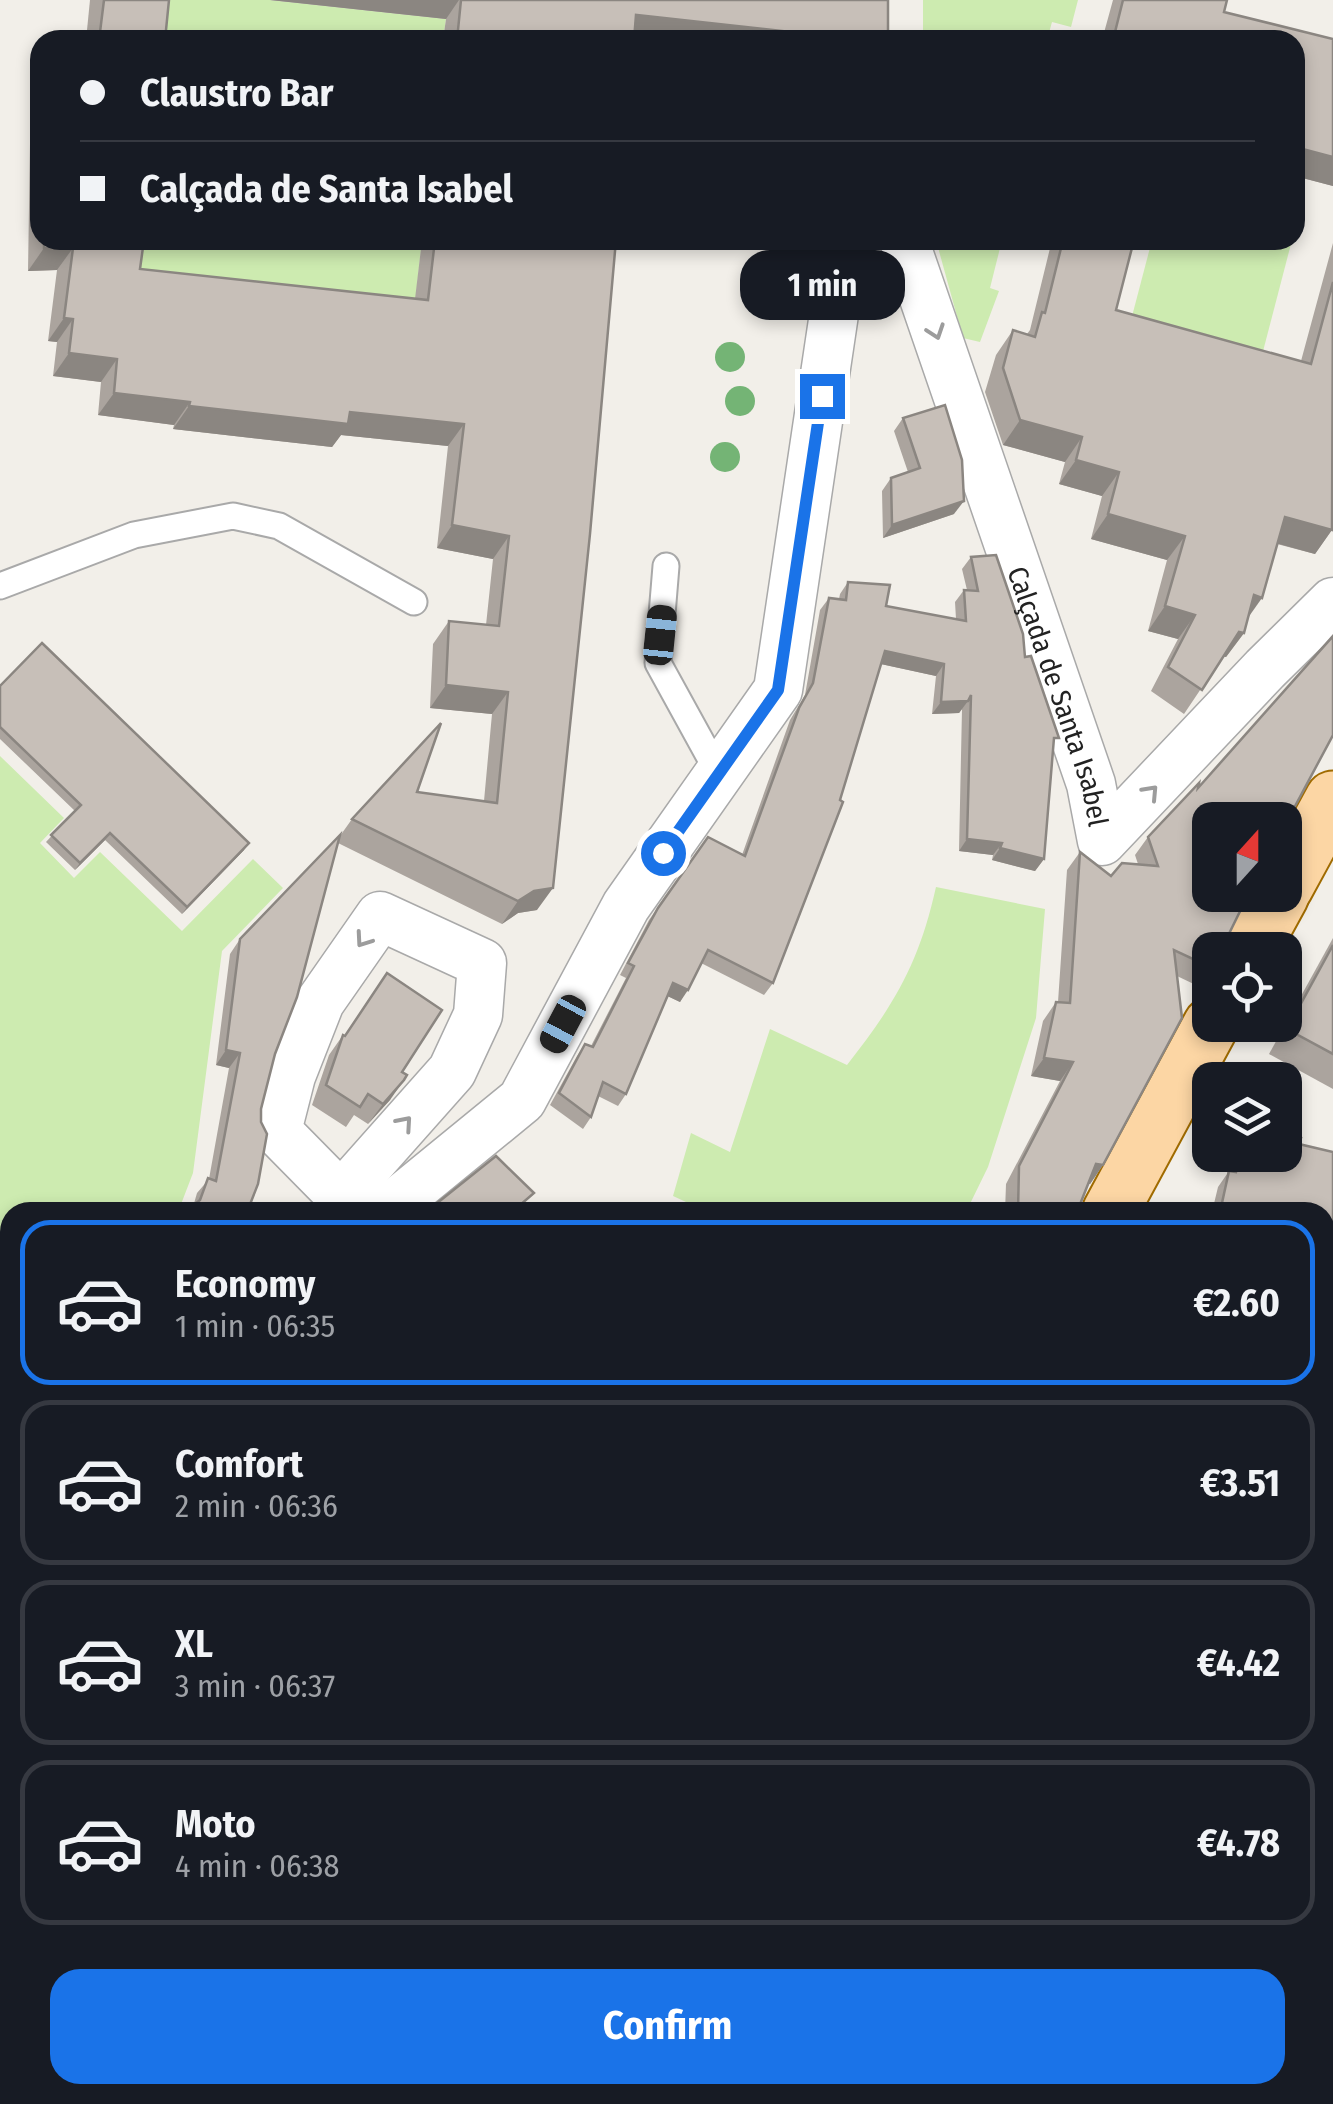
<!DOCTYPE html>
<html lang="en">
<head>
<meta charset="utf-8">
<style>
  body { margin:0; font-family:"Fira Sans Condensed",sans-serif; background:#242831; color:#f1f3f6; height:100vh; display:flex; flex-direction:column; font-size:38px; white-space:nowrap }
  * { box-sizing:border-box; margin:0 }
  p { font-size:32px; color:#9ea1a6 }
  .icon { flex:none; width:55px; height:55px; fill:none; stroke:currentColor; stroke-width:2; stroke-linecap:round; stroke-linejoin:round }
  .map { position:relative; flex:1; overflow:hidden }
  .sheet { position:absolute; left:0px; top:1202px; width:1335px; height:902px; display:flex; flex-direction:column; background:#171b24; border-radius:30px 30px 0 0; box-shadow:0 5px 15px #0003 }
  .sheet>* { flex:none }
  .hud { position:absolute; left:30px; top:30px; width:1275px; height:220px; border-radius:30px; box-shadow:0 5px 15px #0003; display:grid; align-content:center; height:220px; padding:0 50px; background:#171b24 }
  .needle { width:65px; rotate:21deg }
  .controls { position:absolute; left:1192px; top:802px; display:grid; gap:20px }
  .controls a { display:grid; place-items:center; width:110px; height:110px; border-radius:20px; background:#171b24; box-shadow:0 5px 15px #0003; font-size:50px }
  .end { position:absolute; width:45px; height:45px; margin:-22px; border:12px solid #1a73e8; background:#fff; box-shadow:0 0 0 5px #fff }
  .from { border-radius:50% }
  .bubble { position:absolute; height:70px; border-radius:30px; background:#171b24; box-shadow:0 5px 15px #0003; font-size:32px; font-weight:700; line-height:70px; text-align:center }
  .car { position:absolute; width:30px; height:60px; margin:-30px -15px; border-radius:12px; box-shadow:0 0 8px 2px #0007; background:linear-gradient(#222 24%,#8ab4d8 0 40%,#222 0 76%,#8ab4d8 0 86%,#222 0) }
  .hud b { display:flex; align-items:center; gap:35px; height:95px; font-size:38px }
  .hud b+b { border-top:2px solid #363941 }
  .hud i { width:25px; height:25px; background:#f1f3f6 }
  ul { padding:18px 0 0; list-style:none }
  li { display:flex; align-items:center; gap:30px; height:165px; margin:0 20px 15px; padding:0 30px; border:5px solid #363941; border-radius:30px }
  li div { flex:1 }
  li b { display:block; font-size:38px }
  li em { font-style:normal; font-weight:700 }
  li.active { border-color:#1a73e8 }
  li>.icon { width:90px; height:90px; stroke-width:1.5 }
  .cta { display:flex; gap:20px; margin-top:auto; padding:20px 50px }
  .cta a { flex:1; height:115px; border-radius:30px; background:#1a73e8; color:#fff; font-size:40px; font-weight:700; line-height:115px; text-align:center }
  .map>svg:first-child { display:block }
</style>
</head>
<body>
<div class="map">
<svg width="1333" height="2104" viewBox="0 0 1333 2104">
  <rect width="100%" height="100%" fill="#f2efe9"/>
  <g fill="#cdebb0">
    <path d="M156,0h114l176,19 -3,21h-291z"/>
    <path d="M923,0h155l-7,27 -19,-5 -5,18h-124z"/>
    <path d="M130,240h292l-9,83 -288,-32z"/>
    <path d="M939,240h63l-12,48 9,3 -19,51 -17,-4 -24,-87z"/>
    <path d="M1152,240h140l-31,119 -131,-35z"/>
    <path d="M0,756l64,62 -24,25 34,35 26,-26 82,79 71,-72 30,29 -61,63 -29,222 -15,39h-168v58l-10,-1z"/>
    <path d="M936,887l109,22 -9,109 -48,149 -22,45h-285l5,-10 -13,-6 18,-63 39,19 40,-123 77,36c48,-61 72,-102 89,-178z"/>
    <path d="M10,1583v250l-10,-11v-230z"/>
    <path d="M10,2003v92h94l1,9h-105v-99z"/>
    <path d="M694,2095h180l-1,9h-182z"/>
  </g>
  <g fill="none" stroke-linecap="round" stroke-linejoin="round">
    <g stroke="#a9a9a9" stroke-width="29">
      <g id="service">
        <path d="M666,566l-8,97 61,111"/>
        <path d="M0,586l134,-51 99,-19 46,10 135,76"/>
      </g>
    </g>
    <g stroke="#a9a9a9" stroke-width="51">
      <g id="minor">
        <path id="s1" d="M904,240l187,544 11,57 163,-172 68,-67"/>
        <path d="M337,1212l4,-16 111,-125 26,-56 4,-52 -102,-47 -60,86 -29,74 -14,55 64,65"/>
        <path d="M385,1212l137,-112 104,-194 152,-216 67,-450"/>
        <path d="M1325,1408l8,2"/>
        <path d="M0,1564l10,-8"/>
        <path d="M1325,2091l8,2"/>
        <path d="M912,2104l2,-9"/>
        <path d="M1194,2104l1,-9"/>
      </g>
    </g>
    <g stroke="#a9a9a9" stroke-width="59">
      <g id="tertiary">
        <path d="M0,1863l10,9"/>
        <path d="M132,2095v9"/>
      </g>
    </g>
    <g stroke="#a06b00" stroke-width="59">
      <g id="primary">
        <path d="M1285,887l48,-88"/>
        <path d="M1251,950l30,-55"/>
        <path d="M1110,1212l101,-187"/>
        <path d="M658,2104l3,-9"/>
      </g>
    </g>
    <use href="#service" stroke="#fff" stroke-width="25"/>
    <use href="#minor" stroke="#fff" stroke-width="48"/>
    <use href="#tertiary" stroke="#fff" stroke-width="55"/>
    <use href="#primary" stroke="#fcd6a4" stroke-width="55"/>
  </g>
  <g fill="#74b475">
    <circle cx="730" cy="357" r="15"/>
    <circle cx="740" cy="401" r="15"/>
    <circle cx="725" cy="457" r="15"/>
  </g>
  <g fill="#aba49e">
    <path d="M90,0h79l-4,40h-79z"/>
    <path d="M270,0h618v40h-445l3,-21z"/>
    <path d="M1113,0h114l-3,12 109,27v147l-38,-10v-136h-193z"/>
    <path d="M40,102v138h104l-4,29 275,30 7,-59h194l-79,670 -19,3 -16,11 -164,-81 -63,211 -14,55v13l6,12 -74,73 4,-14 12,-14 20,-111 -13,-3 14,-111 10,-15 100,-103 12,-17 65,-27 67,9 8,-87 -62,-6 3,-64 16,-23 37,4 7,-66 -56,-11 11,-102 -107,-11 -9,12 -159,-18 1,-4 -76,-10 3,-33 -48,-6 4,-34 -9,-1 9,-71 -29,1 2,-127 6,-9z"/>
    <path d="M1052,240h82l-18,70 185,51 32,-118v285l-18,26 -38,-10 -29,74 -4,15 -18,24 -3,-1 -39,58 -33,-23 27,-52 -30,-8 19,-71 -76,-21 11,-43 -43,-12 6,-22 -62,-17 -18,-53 11,-37 17,-25 14,4 3,-4z"/>
    <path d="M903,418l51,96 -71,24 -1,-47 9,-13 17,-6 -14,-41z"/>
    <path d="M971,557l54,100 29,88 -10,114 -9,12 -43,-11 1,-5 -34,-4 3,-142 -3,4 -27,1 4,-38 -55,-12 -108,319 -9,12 -63,-32 -21,39 -12,-6 -42,98 -8,12 -20,-10 -7,21 -8,12 -33,-24 27,-49 8,-12 6,2 35,-68 -6,-3 29,-55 59,-83 34,18 48,-135 15,-25 15,-85 9,-12 10,1 1,-5 8,-12 38,24 70,13 -1,-17 9,-12h3l-5,-21z"/>
    <path d="M0,686l244,164 -62,64 -77,-74 -30,30 -29,-28 29,-31 -75,-72z"/>
    <path d="M1148,837l62,113v22l-10,15 -23,-11 -74,189 -13,19h-2l-11,28h-72l1,-28 54,-103 -29,-5 12,-55 13,-19h2l9,-132 13,-18 31,24 27,-12 -3,-9z"/>
    <path d="M1333,938v151l-64,-35z"/>
    <path d="M343,1035l59,37 -12,28 -22,24 -14,-9 -8,12 -34,-22 17,-50z"/>
    <path d="M1285,1134l16,4 -2,6 34,8v231l-8,-1v-170h-113l6,-25 9,-13 3,-16 2,-3h53z"/>
    <path d="M10,1429v47l-10,-5v-25z"/>
    <path d="M192,2095h93l1,9h-93z"/>
    <path d="M540,2095h44l-1,1 24,8h-73z"/>
    <path d="M1112,2095h78l4,7 5,2h-90z"/>
  </g>
  <g fill="#8b8681">
    <path d="M270,0h189l-13,19z"/>
    <path d="M636,15l209,23 -2,2h-203l-20,-2z"/>
    <path d="M1295,147l38,10v29l-38,-10z"/>
    <path d="M44,248h29l-16,22 -29,1z"/>
    <path d="M64,318l9,1 -16,23 -9,-1z"/>
    <path d="M69,353l48,6 -16,23 -48,-6z"/>
    <path d="M114,393l76,9 -16,23 -76,-10z"/>
    <path d="M189,406l161,6 114,12 -16,22 -107,-11 -9,12 -159,-18z"/>
    <path d="M1020,420l62,17 -17,25 -62,-17z"/>
    <path d="M1076,460l43,12 -17,24 -43,-12z"/>
    <path d="M964,501l-10,13 -71,24 9,-13z"/>
    <path d="M1108,514l77,22 -18,24 -76,-21z"/>
    <path d="M1285,517l47,13 -17,24 -47,-13z"/>
    <path d="M452,525l57,11 -16,23 -56,-11z"/>
    <path d="M1254,595l8,3 -17,24z"/>
    <path d="M1165,606l30,9 -17,24 -30,-8z"/>
    <path d="M1239,632l5,1 -18,24 -4,-1z"/>
    <path d="M885,651l59,13 -8,12 -60,-13z"/>
    <path d="M446,685l62,7 -16,22 -62,-6z"/>
    <path d="M968,701l-9,12 -27,1 9,-12z"/>
    <path d="M110,833l-5,7 -30,30 5,-7z"/>
    <path d="M967,839l35,4 -9,12 -34,-4z"/>
    <path d="M249,843l-5,7 -62,64 5,-7z"/>
    <path d="M1000,848l44,11 -9,12 -43,-11z"/>
    <path d="M553,888l-16,22 -19,3 -16,11 16,-23 16,-10z"/>
    <path d="M673,983l15,7 -8,12 -15,-7z"/>
    <path d="M226,1050l14,3 -11,15 -13,-3z"/>
    <path d="M1044,1058l29,4 -13,19 -29,-5z"/>
    <path d="M404,1080l-14,20 -22,24 15,-20z"/>
    <path d="M1096,1164l7,1 -13,19 -7,-2z"/>
    <path d="M1330,1365h3v18l-8,-1v-14z"/>
    <path d="M1325,1494h8v19l-8,-2z"/>
    <rect x="1325" y="1782" width="8" height="16"/>
  </g>
  <g fill="#c7bfb8" stroke="#8b8681" stroke-width="2.5">
    <path d="M104,0h65l-4,40h-66z"/>
    <path d="M461,0h427v40h-43v-2l-209,-23 -2,25h-177z"/>
    <path d="M1123,0h104l-3,12 109,27v118l-38,-10v-107h-182z"/>
    <path d="M44,240h100l-4,29 288,31 7,-60h181l-26,294 -37,354 -19,3 -16,10 -166,-82 89,-96 -24,69 80,11 11,-111 -62,-7 3,-64 50,5 10,-90 -57,-11 12,-101 -114,-12 -2,12 -159,-18 1,-4 -76,-9 3,-34 -48,-6 4,-34 -9,-1 9,-70h-29z"/>
    <path d="M1063,240h71l-18,70 195,54 22,-82 -1,248 -47,-13 -23,81 -8,-3 -10,38 -5,-1 -37,58 -34,-23 27,-52 -30,-9 20,-70 -77,-22 11,-42 -43,-12 6,-23 -62,-17 -17,-52 10,-38 22,7 7,-25 3,1z"/>
    <path d="M945,405l17,55 2,41 -72,24 -1,-47 29,-10 -17,-50z"/>
    <path d="M996,555l27,79 2,23 6,-1 28,82h-5l-10,121 -44,-11 2,-5 -35,-4 4,-144 -3,6 -27,1 3,-38 -59,-13 -45,149 3,2 -70,181 -65,-33 -20,40 -15,-7 -47,111 -23,-12 -12,35 -32,-24 26,-49 8,3 41,-81 -6,-3 30,-55 50,-71 37,19 54,-148 14,-25 16,-85 17,2 2,-18 42,3 -4,21 80,15 -2,-31 14,1 -7,-34z"/>
    <path d="M1333,636v99l-48,90v-5h-75v75h38l-27,55h-11v17l-36,-17 8,68 -79,147 -7,-1 -19,48h-59l1,-46 54,-104 -29,-4 12,-56 14,1 10,-151 31,24 11,-13 36,3 -10,-29 51,-54 -1,5z"/>
    <path d="M42,643l207,200 -62,64 -77,-74 -30,30 -29,-28 30,-30 -81,-78v-41z"/>
    <path d="M340,835l-43,162 -22,57 -14,55v13l6,12 -9,50 -11,28h-61l14,-12 8,-22 8,3 24,-128 -14,-3 14,-111z"/>
    <path d="M1333,945v109l-46,-25z"/>
    <path d="M387,973l55,37 -40,62 5,3 -3,5 -21,24 -15,-10 -8,13 -34,-22 17,-50 2,1z"/>
    <path d="M1285,1134l16,4 -2,6 34,8v213h-3l-5,3v-156h-105l9,-41 7,1 3,-17h46z"/>
    <path d="M496,1156l38,37 -22,19h-86z"/>
    <path d="M1325,1416l8,2v76h-8z"/>
    <path d="M10,1432v24l-10,-5z"/>
    <path d="M1325,1570l8,1v211h-8z"/>
    <path d="M208,2095h77l1,9h-78z"/>
    <path d="M547,2095h37l-1,1 24,6v2h-63z"/>
    <path d="M1123,2095h67l4,7 5,2h-77z"/>
    <path d="M1233,2095h7l46,9h-63z"/>
  </g>
  <defs><path id="oneway-chevron" d="M-2-3.5L2.5 0L-2 3.5" fill="none" stroke-width="1.6" stroke-linecap="round" stroke-linejoin="round" transform="scale(2.5)"/></defs>
  <g stroke="#9c9c9c">
    <use href="#oneway-chevron" transform="translate(936 332) rotate(71)"/>
    <use href="#oneway-chevron" transform="translate(1151 792) rotate(-47)"/>
    <use href="#oneway-chevron" transform="translate(363 940) rotate(125)"/>
    <use href="#oneway-chevron" transform="translate(405 1123) rotate(-49)"/>
  </g>
  <g fill="none" stroke-linecap="round" stroke-linejoin="round">
    <path stroke="#1a73e8" stroke-width="12" d="M663,853l115,-163 44,-294"/>
  </g>
  <g text-anchor="middle" stroke-width="8" stroke-linejoin="round" paint-order="stroke">
    <g font-size="28" fill="#222" stroke="#fff">
      <text dy="10" stroke="none"><textPath href="#s1" startOffset="482">Calçada de Santa Isabel</textPath></text>
    </g>
  </g>
</svg>
<div class="controls">
<a><svg class="needle" viewBox="-14 -14 28 28"><path d="M0-13l5 13h-10z" fill="#e53935"/><path d="M0 13l5-13h-10z" fill="#9ea1a6"/></svg></a>
<a><svg class="icon" aria-label="locate" viewBox="0 0 24 24"><circle cx="12" cy="12" r="6"/><path d="M12 2v4M12 18v4M2 12h4M18 12h4"/></svg></a>
<a><svg class="icon" aria-label="layers" viewBox="0 0 24 24"><path d="M12 4l9 5-9 5-9-5zM3 14l9 5 9-5"/></svg></a>
</div>
<i class="end from" style="left:663px;top:853px"></i>
<i class="end" style="left:822px;top:396px"></i>
<div class="bubble" style="left:740px;top:250px;width:165px">1 min</div>
<i class="car" style="left:660px;top:635px;rotate:6deg"></i>
<i class="car" style="left:563px;top:1024px;rotate:208deg"></i>
<div class="hud">
<b><i class="from"></i>Claustro Bar</b>
<b><i></i>Calçada de Santa Isabel</b>
</div>
<section class="sheet">
<ul>
<li class="active"><svg class="icon" aria-label="car" viewBox="0 0 24 24"><path d="M5 17H2v-5l4-1 3-4h7l3 4 3 1v5h-3M9 17h6M6 11h13"/><circle cx="7" cy="17" r="2"/><circle cx="17" cy="17" r="2"/></svg><div><b>Economy</b><p>1 min · 06:35</p></div><em>€2.60</em></li>
<li><svg class="icon" aria-label="car" viewBox="0 0 24 24"><path d="M5 17H2v-5l4-1 3-4h7l3 4 3 1v5h-3M9 17h6M6 11h13"/><circle cx="7" cy="17" r="2"/><circle cx="17" cy="17" r="2"/></svg><div><b>Comfort</b><p>2 min · 06:36</p></div><em>€3.51</em></li>
<li><svg class="icon" aria-label="car" viewBox="0 0 24 24"><path d="M5 17H2v-5l4-1 3-4h7l3 4 3 1v5h-3M9 17h6M6 11h13"/><circle cx="7" cy="17" r="2"/><circle cx="17" cy="17" r="2"/></svg><div><b>XL</b><p>3 min · 06:37</p></div><em>€4.42</em></li>
<li><svg class="icon" aria-label="car" viewBox="0 0 24 24"><path d="M5 17H2v-5l4-1 3-4h7l3 4 3 1v5h-3M9 17h6M6 11h13"/><circle cx="7" cy="17" r="2"/><circle cx="17" cy="17" r="2"/></svg><div><b>Moto</b><p>4 min · 06:38</p></div><em>€4.78</em></li>
</ul>
<div class="cta"><a>Confirm</a></div>
</section>
</div>
</body>
</html>
